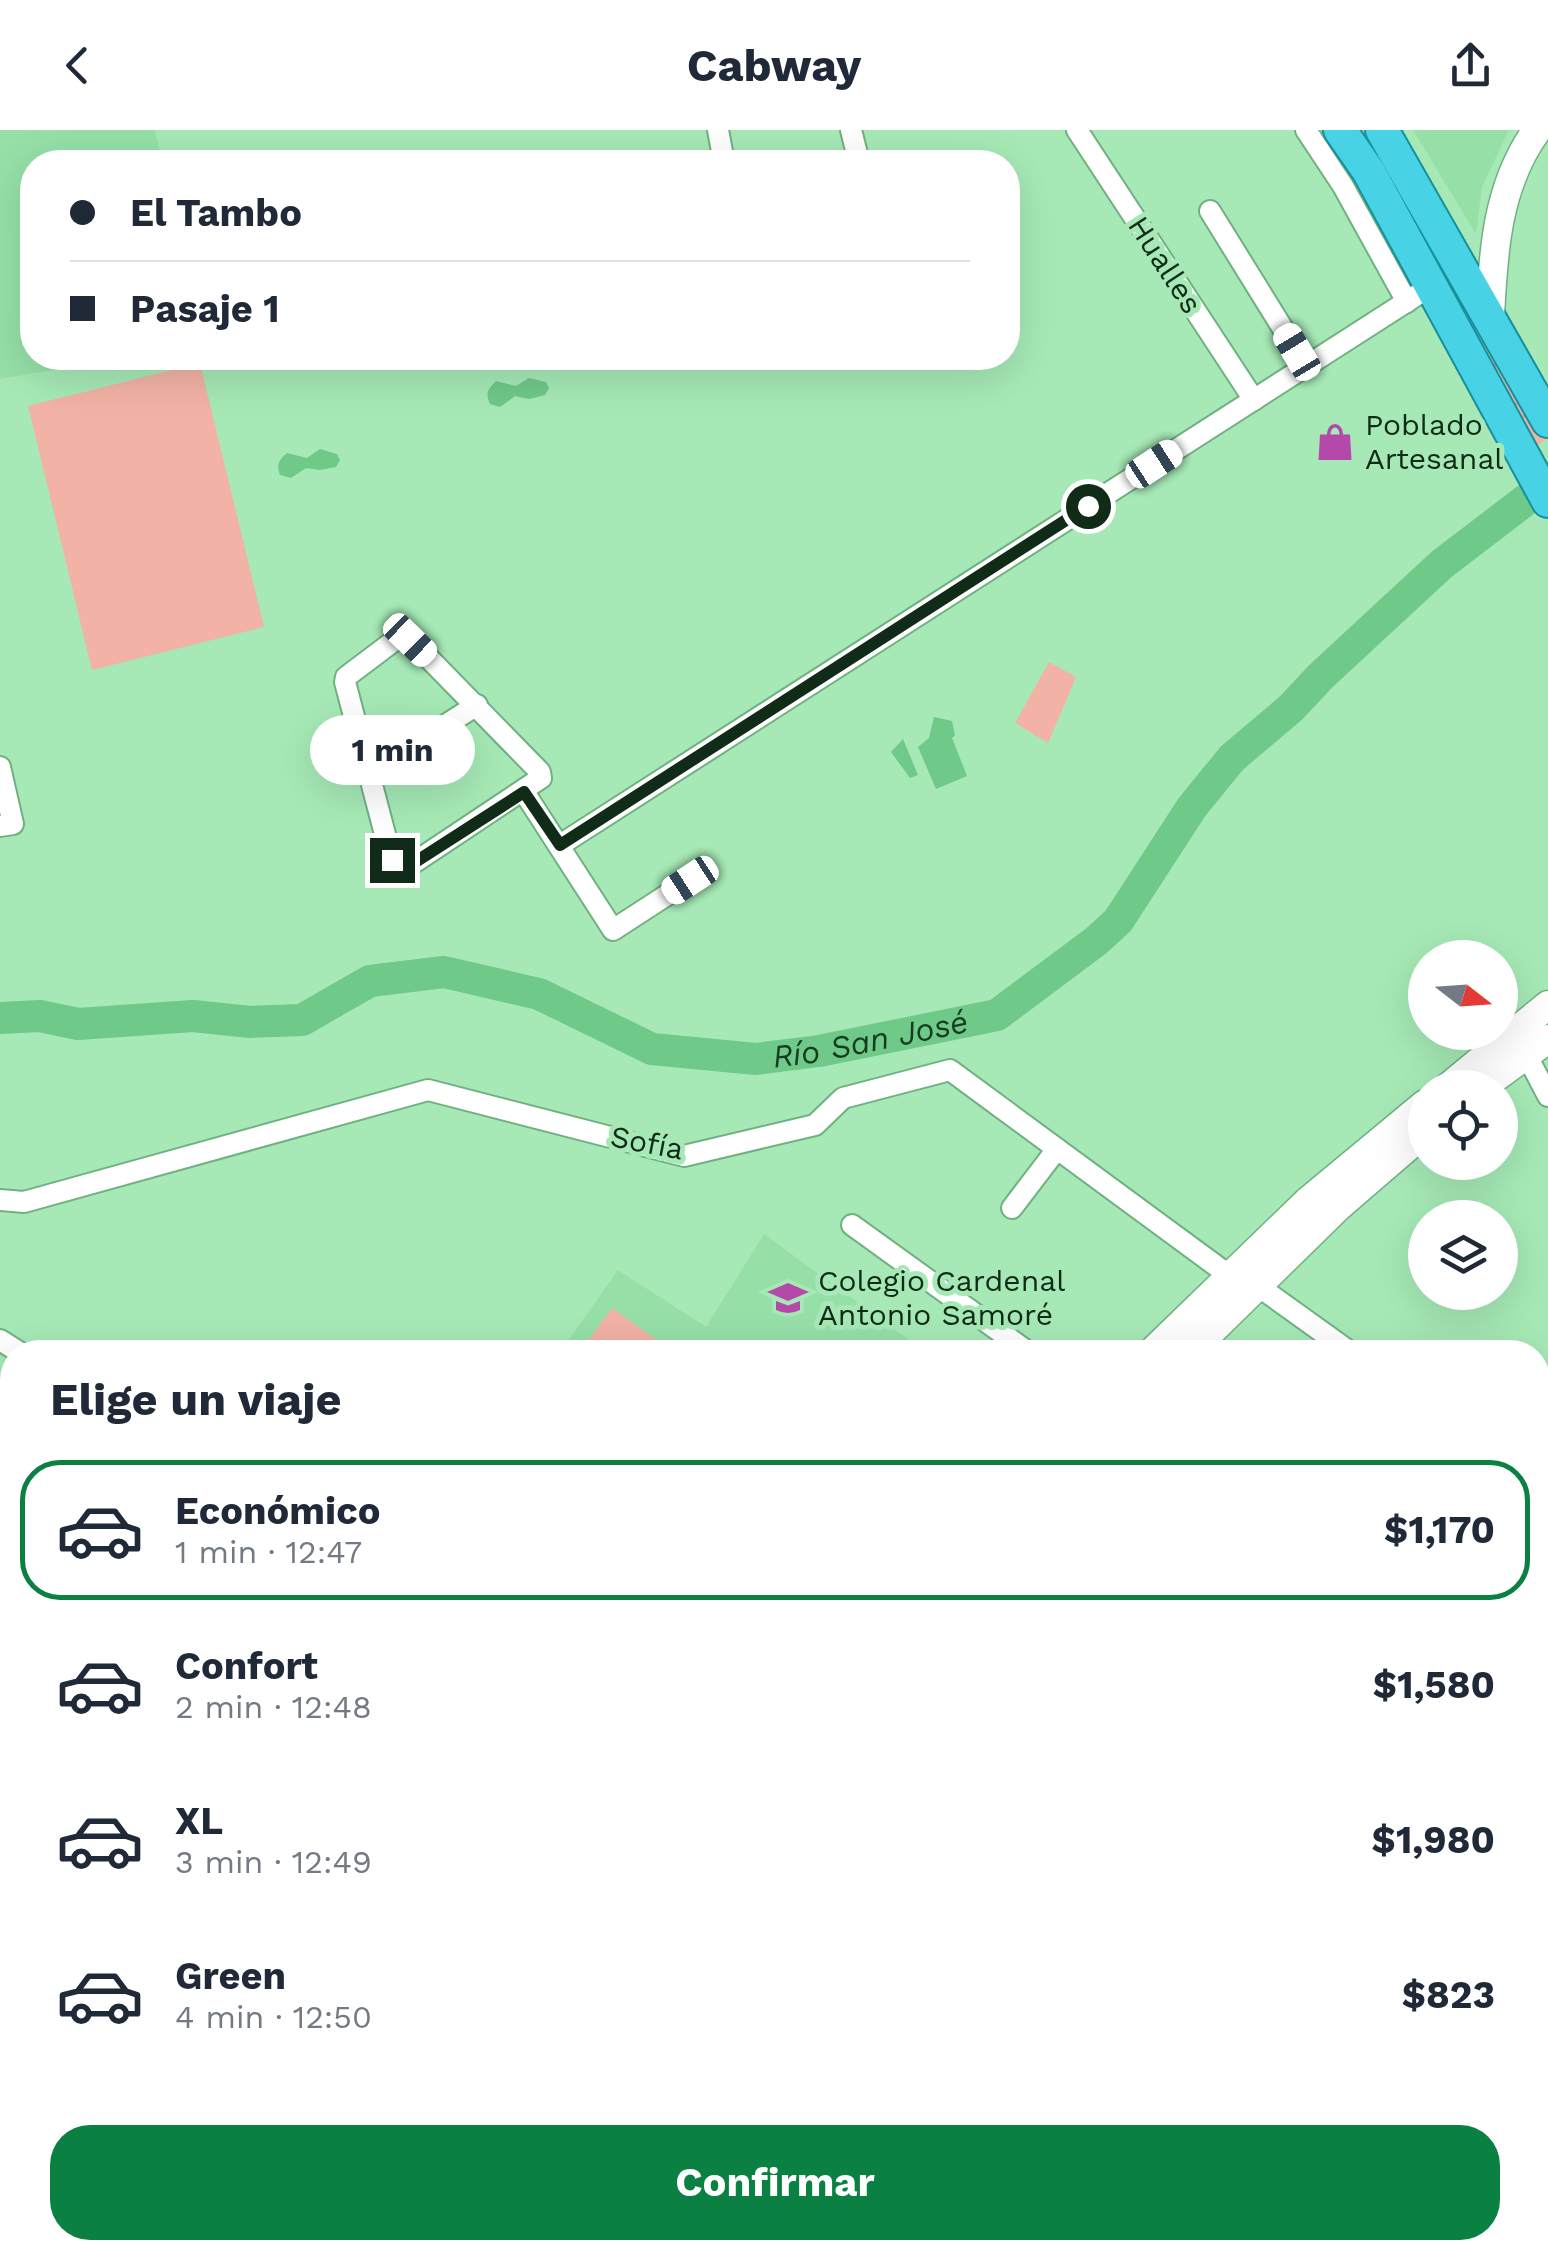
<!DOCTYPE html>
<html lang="es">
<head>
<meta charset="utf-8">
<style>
  body { margin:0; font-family:"Work Sans",sans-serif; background:#f2f2f3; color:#1f2937; height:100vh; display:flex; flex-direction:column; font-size:38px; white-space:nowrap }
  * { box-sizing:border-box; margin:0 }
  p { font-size:32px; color:#747a83 }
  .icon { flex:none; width:55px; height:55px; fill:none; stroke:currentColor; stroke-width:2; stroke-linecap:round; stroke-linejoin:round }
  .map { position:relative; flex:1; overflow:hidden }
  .drawer { position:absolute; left:0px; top:1210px; width:1550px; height:920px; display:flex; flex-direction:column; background:#fff; border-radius:40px 40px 0 0; box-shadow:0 10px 40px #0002 }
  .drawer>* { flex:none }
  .top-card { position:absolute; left:20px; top:20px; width:1000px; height:220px; border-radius:40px; box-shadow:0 10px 40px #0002; display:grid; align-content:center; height:220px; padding:0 50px; background:#fff }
  .needle { width:65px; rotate:107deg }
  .fabs { position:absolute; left:1408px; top:810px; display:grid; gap:20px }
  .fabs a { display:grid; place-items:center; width:110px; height:110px; border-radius:50%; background:#fff; box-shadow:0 10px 40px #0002; font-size:50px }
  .end { position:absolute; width:45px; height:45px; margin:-22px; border:12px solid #102b18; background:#fff; box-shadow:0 0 0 5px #fff }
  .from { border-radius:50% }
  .bubble { position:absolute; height:70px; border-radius:35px; background:#fff; box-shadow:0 10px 40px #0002; font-size:32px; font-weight:700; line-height:70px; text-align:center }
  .car { position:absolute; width:30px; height:60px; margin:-30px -15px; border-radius:12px; box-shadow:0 0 8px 2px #0007; background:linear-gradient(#fff 24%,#345 0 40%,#fff 0 76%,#345 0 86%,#fff 0) }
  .top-card b { display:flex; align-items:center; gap:35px; height:95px; font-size:38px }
  .top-card b+b { border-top:2px solid #e0e1e3 }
  .top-card i { width:25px; height:25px; background:#1f2937 }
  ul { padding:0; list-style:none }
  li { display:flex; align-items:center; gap:30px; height:140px; margin:0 20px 15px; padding:0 30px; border:5px solid transparent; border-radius:40px }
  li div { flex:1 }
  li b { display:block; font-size:38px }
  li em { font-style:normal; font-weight:700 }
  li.current { border-color:#0b8043 }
  li>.icon { width:90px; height:90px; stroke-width:1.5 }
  h2 { padding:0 50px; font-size:45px; line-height:120px }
  .cta { display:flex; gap:20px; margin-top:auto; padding:20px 50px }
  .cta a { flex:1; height:115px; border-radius:40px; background:#0b8043; color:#fff; font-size:40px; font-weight:700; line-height:115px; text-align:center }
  header { display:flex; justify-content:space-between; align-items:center; height:130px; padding:0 50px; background:#fff; font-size:45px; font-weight:700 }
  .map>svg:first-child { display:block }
</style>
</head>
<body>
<header><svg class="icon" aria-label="back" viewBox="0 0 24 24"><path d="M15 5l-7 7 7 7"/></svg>Cabway<svg class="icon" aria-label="share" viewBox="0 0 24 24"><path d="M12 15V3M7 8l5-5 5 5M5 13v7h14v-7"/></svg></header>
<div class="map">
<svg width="1548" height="2130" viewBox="0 0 1548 2130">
  <defs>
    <pattern id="grass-dots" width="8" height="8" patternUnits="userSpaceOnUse" patternTransform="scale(2.5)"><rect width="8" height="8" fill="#f2b2a5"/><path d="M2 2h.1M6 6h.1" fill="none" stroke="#ce998d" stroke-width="1.8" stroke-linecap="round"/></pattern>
  </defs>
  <rect width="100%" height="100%" fill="#a6e9b6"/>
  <g fill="#96e0a8">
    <path d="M0,0h155l7,32h-130v196h92l-124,21z"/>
    <path d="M1413,0h96l-27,57 -6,47z"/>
    <path d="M764,1104l162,118h-366l58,-82 88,57z"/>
    <path d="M326,2118h198l-8,12h-202z"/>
  </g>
  <path fill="url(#grass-dots)" d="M1351,0h22l174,309 -13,8z"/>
  <g fill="#f2b2a5">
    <path d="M200,233l64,264 -172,43 -64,-264z"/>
    <path d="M1049,532l27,15 -28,66 -33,-20z"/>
    <path d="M612,1178l45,32 -8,12h-69z"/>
  </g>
  <g fill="#6fc988">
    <path d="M529,248l17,4 3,6 -4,7 -16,4 -14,-3 -15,11 -10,-3c-5,-11 -2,-15 6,-23l20,5z"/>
    <path d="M320,319l17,5 3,6 -4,7 -16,3 -14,-2 -15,10 -11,-3c-4,-11 -1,-15 7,-22l20,5z"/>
    <path d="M934,587l18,4 3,14 -3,3 15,38 -31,13 -18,-42 11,-9z"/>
    <path d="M903,609l15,36 -8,3 -19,-26z"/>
  </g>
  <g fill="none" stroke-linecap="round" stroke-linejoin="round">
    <path stroke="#6fc988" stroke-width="32" id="s1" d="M0,888l40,-2 38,8 115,-8 57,6 52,-2 68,-39 74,-9 95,22 113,55 104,10 63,-8 178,-36 99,-74 22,-20 74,-114 40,-49 59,-50 30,-32 121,-112 106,-81"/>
    <g stroke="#70b180" stroke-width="24">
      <g id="minor">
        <path d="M718,0l6,32"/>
        <path d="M851,0l8,32"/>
        <path d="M1077,0l177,270"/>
        <path d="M1306,0l37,56 64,116"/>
        <path d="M1210,81l96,155"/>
        <path d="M399,507l12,3 129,132 1,6 -135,90 -14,-7 -47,-179 1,-5z"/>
        <path d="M0,637l13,57 -13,2"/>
        <path d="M370,643l107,-68"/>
        <path d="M524,662l89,138 77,-50"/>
        <path d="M560,715l871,-559"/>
        <path d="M1526,924l22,42"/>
        <path d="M0,1070l24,2 404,-112 256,66 131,-31 28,-27 107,-28 280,206"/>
        <path d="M1012,1078l45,-59"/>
        <path d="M852,1095l176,127"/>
        <path d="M1258,1156l92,66"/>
        <path d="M0,1210l19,12"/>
        <path d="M1538,1339h10"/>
        <path d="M1538,1557l10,7"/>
        <path d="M1538,1709l10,-13"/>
        <path d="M1538,1816l10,-4"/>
        <path d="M1538,2013l10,-15"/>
        <path d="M822,2118l12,12"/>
        <path d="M1040,2118l11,12"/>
        <path d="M1256,2118l18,12"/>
        <path d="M1189,2130l10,-12"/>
      </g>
    </g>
    <g stroke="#70b180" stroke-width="29">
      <path id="tertiary" d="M1528,2118l19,12"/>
    </g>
    <g stroke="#70b180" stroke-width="31">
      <g id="secondary">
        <path d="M1490,187c3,-65 7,-132 47,-187"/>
        <path d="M1447,958l101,-83"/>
        <path d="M1481,958l67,-49"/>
        <path d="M1152,1222l156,-151 117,-97"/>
        <path d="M1190,1222l148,-145 87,-75"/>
        <path d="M243,2130l11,-12"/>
        <path d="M275,2130l11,-12"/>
      </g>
    </g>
    <g stroke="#17909a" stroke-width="36">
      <g id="trunk">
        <path d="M1340,0l29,42 179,329"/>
        <path d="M1382,0l166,291"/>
      </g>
    </g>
    <use href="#minor" stroke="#fff" stroke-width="20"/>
    <use href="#tertiary" stroke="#fff" stroke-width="25"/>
    <use href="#secondary" stroke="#fff" stroke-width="28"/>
    <use href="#trunk" stroke="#48d2e6" stroke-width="32"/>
  </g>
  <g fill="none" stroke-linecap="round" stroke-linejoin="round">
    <path stroke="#102b18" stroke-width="12" d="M392,730l4,6 10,2 118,-76 36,53 528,-339"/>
  </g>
  <defs>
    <g id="shop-bare" transform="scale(3)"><path d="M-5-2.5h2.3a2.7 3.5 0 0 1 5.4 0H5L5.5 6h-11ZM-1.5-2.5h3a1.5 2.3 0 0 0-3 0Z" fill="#b449aa" stroke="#a6e9b6" stroke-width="2.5" paint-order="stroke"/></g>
    <g id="school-bare" transform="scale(3)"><path d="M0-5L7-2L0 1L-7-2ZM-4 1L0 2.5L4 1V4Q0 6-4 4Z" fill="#b449aa" stroke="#a6e9b6" stroke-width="2.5" paint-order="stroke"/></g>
  </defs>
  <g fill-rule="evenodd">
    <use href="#shop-bare" x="1335" y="312"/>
    <use href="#school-bare" x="788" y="1168"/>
  </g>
  <g text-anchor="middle" stroke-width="10" stroke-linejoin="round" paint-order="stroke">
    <g font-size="30" fill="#102b18" stroke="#a6e9b6">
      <text transform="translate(1165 135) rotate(57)" y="10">Hualles</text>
      <text transform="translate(647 1013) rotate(11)" y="10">Sofía</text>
    </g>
    <g font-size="30" fill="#102b18" stroke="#a6e9b6" text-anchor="start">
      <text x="1365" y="305">Poblado<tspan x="1365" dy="34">Artesanal</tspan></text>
      <text x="818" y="1161">Colegio Cardenal<tspan x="818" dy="34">Antonio Samoré</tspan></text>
    </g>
    <g font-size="32" font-style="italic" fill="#153b21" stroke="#a6e9b6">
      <text dy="11" stroke="none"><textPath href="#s1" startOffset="900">Río San José</textPath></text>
    </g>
  </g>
</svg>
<div class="fabs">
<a><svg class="needle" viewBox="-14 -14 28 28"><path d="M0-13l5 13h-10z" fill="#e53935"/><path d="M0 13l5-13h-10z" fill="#747a83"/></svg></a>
<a><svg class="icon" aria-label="locate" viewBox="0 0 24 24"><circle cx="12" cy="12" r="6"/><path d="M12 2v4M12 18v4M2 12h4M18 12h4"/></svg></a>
<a><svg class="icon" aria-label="layers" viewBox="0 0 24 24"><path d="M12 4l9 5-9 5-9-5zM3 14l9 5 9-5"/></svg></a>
</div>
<i class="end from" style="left:1088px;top:376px"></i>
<i class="end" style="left:392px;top:730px"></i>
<div class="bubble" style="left:310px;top:585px;width:165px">1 min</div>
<i class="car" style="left:1297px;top:222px;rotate:329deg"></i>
<i class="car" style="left:1154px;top:334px;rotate:57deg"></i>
<i class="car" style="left:410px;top:510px;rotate:134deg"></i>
<i class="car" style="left:690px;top:750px;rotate:237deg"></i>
<div class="top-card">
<b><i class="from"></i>El Tambo</b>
<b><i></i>Pasaje 1</b>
</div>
<section class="drawer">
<h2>Elige un viaje</h2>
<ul>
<li class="current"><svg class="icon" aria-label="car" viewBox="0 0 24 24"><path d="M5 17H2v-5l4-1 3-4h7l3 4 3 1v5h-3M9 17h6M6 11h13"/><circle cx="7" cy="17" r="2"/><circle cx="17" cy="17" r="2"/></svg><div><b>Económico</b><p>1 min · 12:47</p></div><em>$1,170</em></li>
<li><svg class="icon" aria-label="car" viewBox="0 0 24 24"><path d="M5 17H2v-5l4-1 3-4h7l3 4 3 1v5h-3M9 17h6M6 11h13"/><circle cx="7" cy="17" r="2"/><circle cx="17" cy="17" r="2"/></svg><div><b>Confort</b><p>2 min · 12:48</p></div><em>$1,580</em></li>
<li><svg class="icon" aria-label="car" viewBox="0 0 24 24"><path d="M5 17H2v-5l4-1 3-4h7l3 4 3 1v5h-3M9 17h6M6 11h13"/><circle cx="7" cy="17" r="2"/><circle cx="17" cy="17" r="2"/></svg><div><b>XL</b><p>3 min · 12:49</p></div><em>$1,980</em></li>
<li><svg class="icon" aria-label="car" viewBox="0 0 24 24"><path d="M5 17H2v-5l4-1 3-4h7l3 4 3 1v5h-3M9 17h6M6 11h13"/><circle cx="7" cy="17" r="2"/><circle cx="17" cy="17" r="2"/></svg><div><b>Green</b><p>4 min · 12:50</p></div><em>$823</em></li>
</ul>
<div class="cta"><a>Confirmar</a></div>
</section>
</div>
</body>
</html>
